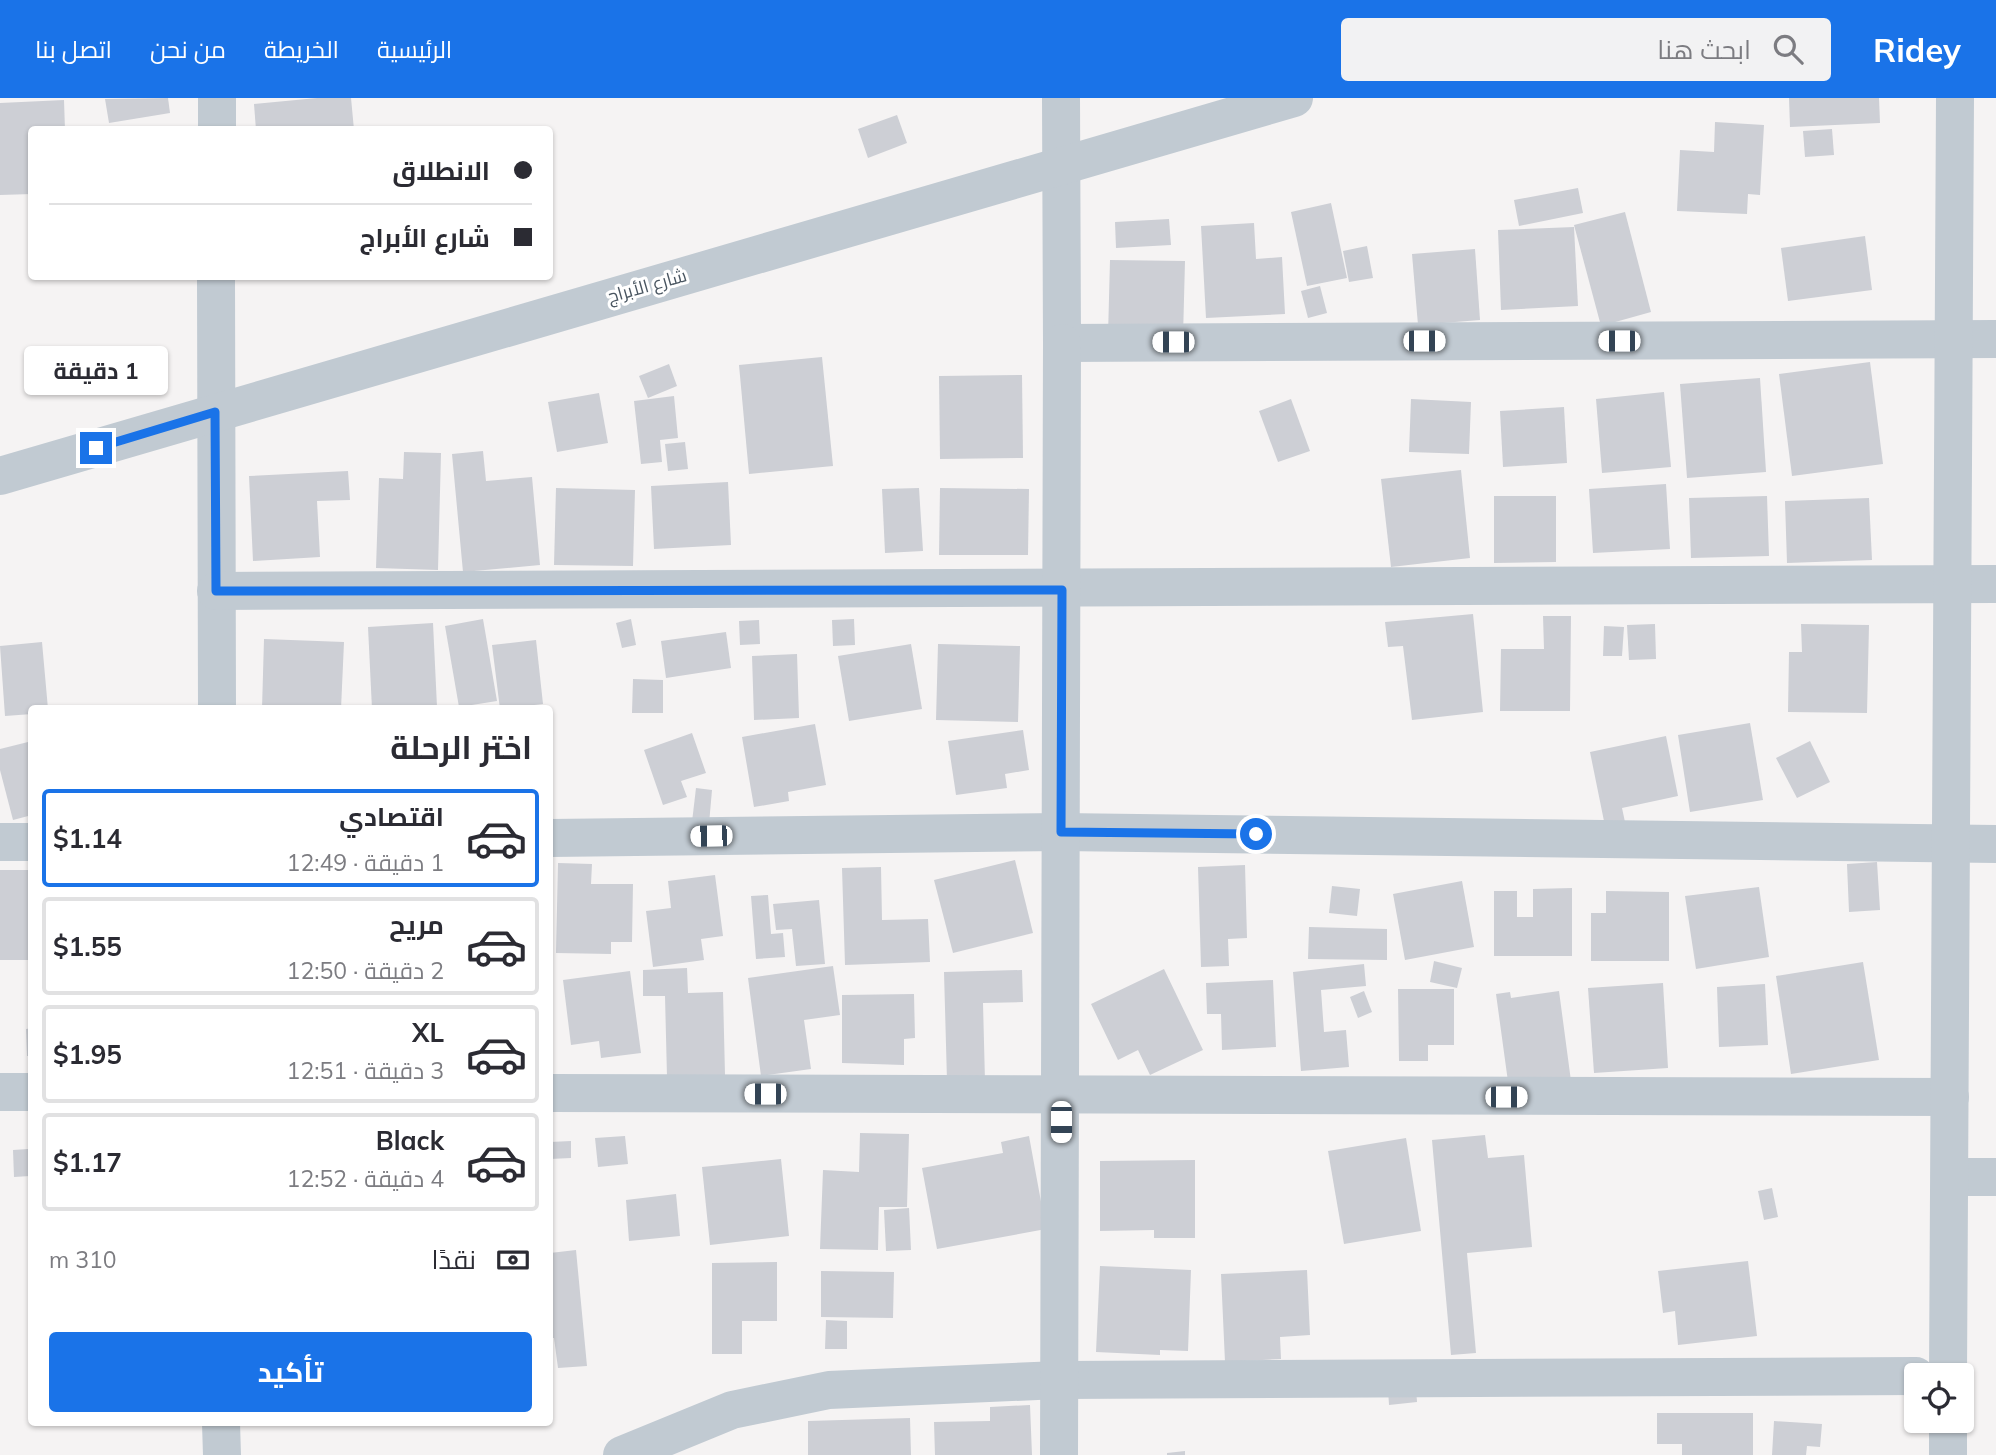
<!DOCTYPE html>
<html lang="ar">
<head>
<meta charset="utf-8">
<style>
  body { margin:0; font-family:Mulish,Cairo,sans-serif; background:#f2f2f3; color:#2b2b33; direction:rtl; height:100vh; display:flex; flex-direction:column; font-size:26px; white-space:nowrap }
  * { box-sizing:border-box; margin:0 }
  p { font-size:23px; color:#7c7c81 }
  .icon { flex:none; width:38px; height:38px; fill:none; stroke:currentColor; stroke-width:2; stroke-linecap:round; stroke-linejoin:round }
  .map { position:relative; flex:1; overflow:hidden; direction:ltr }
  .sheet { position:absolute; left:28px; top:607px; width:525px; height:721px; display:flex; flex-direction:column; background:#fff; border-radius:7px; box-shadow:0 2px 5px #0004; direction:rtl }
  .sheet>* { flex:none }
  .hud { position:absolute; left:28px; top:28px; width:525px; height:154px; border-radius:7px; box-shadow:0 2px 5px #0004; direction:rtl; display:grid; align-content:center; height:154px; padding:0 21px; background:#fff }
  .fabs { position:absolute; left:1904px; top:1265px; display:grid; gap:14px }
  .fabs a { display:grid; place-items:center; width:70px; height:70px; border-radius:7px; background:#fff; box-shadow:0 2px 5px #0004; font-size:35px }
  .end { position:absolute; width:32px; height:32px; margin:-16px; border:9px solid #1a73e8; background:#fff; box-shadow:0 0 0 4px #fff }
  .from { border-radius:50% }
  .bubble { position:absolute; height:49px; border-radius:7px; background:#fff; box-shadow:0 2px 5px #0004; font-size:23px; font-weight:700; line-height:49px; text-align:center; direction:rtl }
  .car { position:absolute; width:21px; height:42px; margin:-21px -10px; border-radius:9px; box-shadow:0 0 5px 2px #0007; background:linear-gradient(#fff 24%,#345 0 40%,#fff 0 76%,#345 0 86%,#fff 0) }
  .hud b { display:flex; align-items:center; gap:24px; height:66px; font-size:26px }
  .hud b+b { border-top:2px solid #e1e1e2 }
  .hud i { width:18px; height:18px; background:#2b2b33 }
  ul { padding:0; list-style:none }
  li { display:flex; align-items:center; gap:21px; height:98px; margin:0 14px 10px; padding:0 7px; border:4px solid #e1e1e2; border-radius:7px }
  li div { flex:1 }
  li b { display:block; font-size:26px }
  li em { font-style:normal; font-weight:700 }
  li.on { border-color:#1a73e8 }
  li>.icon { width:63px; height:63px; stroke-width:1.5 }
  h2 { padding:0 21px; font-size:32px; line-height:84px }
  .pay { display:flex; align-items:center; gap:18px; height:77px; padding:0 21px; font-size:26px }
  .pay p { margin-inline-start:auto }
  .cta { display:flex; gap:14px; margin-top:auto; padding:14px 21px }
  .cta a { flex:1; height:80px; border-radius:7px; background:#1a73e8; color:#fff; font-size:28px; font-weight:700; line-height:80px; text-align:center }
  header { display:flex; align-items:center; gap:42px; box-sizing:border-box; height:98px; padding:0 35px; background:#1a73e8; color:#fff }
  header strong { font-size:33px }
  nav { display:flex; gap:38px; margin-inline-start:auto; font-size:24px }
  .search { width:490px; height:63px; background:#f2f2f3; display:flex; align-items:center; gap:18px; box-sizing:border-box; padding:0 24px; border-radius:7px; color:#7c7c81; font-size:26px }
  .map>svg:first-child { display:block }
</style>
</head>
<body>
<header>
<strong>Ridey</strong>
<div class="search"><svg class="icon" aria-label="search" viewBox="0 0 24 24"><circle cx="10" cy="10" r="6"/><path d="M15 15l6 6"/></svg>ابحث هنا</div>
<nav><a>الرئيسية</a><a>الخريطة</a><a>من نحن</a><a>اتصل بنا</a></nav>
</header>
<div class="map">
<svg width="1996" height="1357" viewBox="0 0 1996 1357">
  <rect width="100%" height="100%" fill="#f5f3f3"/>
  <g fill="#cdcfd5">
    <path d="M168,0l2,15 -61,10 -4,-24z"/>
    <path d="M317,0h34l3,32h-98l-2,-26z"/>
    <path d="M1789,0h90l1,25 -90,4z"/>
    <path d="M64,2l1,30h-33v64l-32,1v-92z"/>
    <path d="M897,17l10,28 -39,15 -10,-29z"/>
    <path d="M1715,24l49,3 -4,70 -12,-1 -1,20 -70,-3 3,-61 34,2z"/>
    <path d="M1832,31l2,26 -29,2 -2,-26z"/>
    <path d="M1578,90l5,25 -64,13 -5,-26z"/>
    <path d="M1331,105l16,75 -40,8 -16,-74z"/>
    <path d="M1625,114l26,100 -50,14 -27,-101z"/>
    <path d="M1169,121l2,26 -55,3 -1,-26z"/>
    <path d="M1254,125l2,36 26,-2 3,57 -79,4 -5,-92z"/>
    <path d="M1574,129l4,79 -77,4 -3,-80z"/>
    <path d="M1865,138l7,54 -84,11 -7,-53z"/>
    <path d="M1367,148l6,32 -24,4 -6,-31z"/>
    <path d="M1475,151l5,71 -62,5 -6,-71z"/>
    <path d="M1110,162l75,1 -2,76 -75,-1z"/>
    <path d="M1320,188l7,27 -19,5 -7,-27z"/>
    <path d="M822,259l11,109 -84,8 -10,-109z"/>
    <path d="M1870,264l13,102 -91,12 -13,-102z"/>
    <path d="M669,266l8,22 -29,12 -9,-22z"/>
    <path d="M1022,277l1,83 -83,1 -1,-83z"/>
    <path d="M1760,280l6,94 -79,6 -7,-94z"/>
    <path d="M1664,294l7,75 -69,6 -6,-74z"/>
    <path d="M599,295l9,50 -51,9 -9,-50z"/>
    <path d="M674,298l4,42 -18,2 2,22 -21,2 -7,-63z"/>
    <path d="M1291,301l19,52 -32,11 -19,-51z"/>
    <path d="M1411,301l60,3 -2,52 -60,-2z"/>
    <path d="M1564,309l3,56 -64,4 -3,-56z"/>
    <path d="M685,344l3,27 -20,2 -3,-27z"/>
    <path d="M483,353l3,30 46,-4 8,88 -77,7 -11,-118z"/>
    <path d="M404,354l37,1 -3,117 -62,-2 3,-90 24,1z"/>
    <path d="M1461,372l9,88 -79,9 -10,-88z"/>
    <path d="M348,373l2,29 -33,1 3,56 -67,4 -4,-85z"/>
    <path d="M728,384l3,63 -77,4 -3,-63z"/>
    <path d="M1666,386l4,65 -77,4 -4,-64z"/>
    <path d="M556,390l79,2 -2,76 -79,-1z"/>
    <path d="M919,390l4,63 -38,2 -3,-64z"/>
    <path d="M940,390l89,1 -1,66h-89z"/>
    <path d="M1494,398h62v66l-62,1z"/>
    <path d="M1767,398l2,60 -78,2 -2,-60z"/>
    <path d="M1869,400l3,62 -85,3 -2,-62z"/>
    <path d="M1473,516l10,98 -71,8 -9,-74 -15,1 -3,-25z"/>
    <path d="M1543,518h28l-1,95h-70l1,-62h43z"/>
    <path d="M483,521l14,82 -38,6 -14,-81z"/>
    <path d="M631,521l5,26 -14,3 -6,-25z"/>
    <path d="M854,521l1,26 -22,1 -1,-26z"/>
    <path d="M759,522l1,24 -20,1 -1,-24z"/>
    <path d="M433,525l4,84 -65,2 -4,-82z"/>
    <path d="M1655,526l1,35 -27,1 -2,-35z"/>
    <path d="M1801,526l68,1 -2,88 -79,-1 1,-60h13z"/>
    <path d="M1604,528l20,1 -2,29h-19z"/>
    <path d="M726,534l5,36 -65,10 -5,-37z"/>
    <path d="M264,541l80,3 -3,67h-79z"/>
    <path d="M536,542l7,64 -43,5 -8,-64z"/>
    <path d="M42,544l6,67h-16v5l-27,2 -5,-70z"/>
    <path d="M911,546l11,65 -73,12 -11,-65z"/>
    <path d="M938,546l82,2 -2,76 -82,-2z"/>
    <path d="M797,556l2,64 -45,2 -2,-64z"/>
    <path d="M633,581l30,1v33h-31z"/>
    <path d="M1750,625l13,77 -73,12 -12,-77z"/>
    <path d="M815,626l11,61 -38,7 1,9 -35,6 -12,-70z"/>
    <path d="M1023,632l6,40 -24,4 2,14 -51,7 -8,-54z"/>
    <path d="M692,635l14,40 -25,8 6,16 -24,8 -19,-55z"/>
    <path d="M1666,638l12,60 -56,12 3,14 -20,4 -15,-74z"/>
    <path d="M32,643v74l-19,5 -13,-50v-21z"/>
    <path d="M1810,643l20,41 -33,16 -21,-40z"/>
    <path d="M696,690l16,2 -3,34 -17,-2z"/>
    <path d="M1015,762l18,73 -80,20 -19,-73z"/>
    <path d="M1877,764l3,48 -31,2 -2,-48z"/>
    <path d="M558,765l34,1 -1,20h42l-1,58h-21v12l-55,-1z"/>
    <path d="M1245,767l2,73 -19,1 1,27 -28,1 -3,-100z"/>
    <path d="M881,769l1,53 46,-1 2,43 -85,3 -3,-97z"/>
    <rect x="0" y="772" width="32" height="90"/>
    <path d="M715,777l8,61 -22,3 3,21 -51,7 -7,-56 25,-3 -3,-27z"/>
    <path d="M1462,783l12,66 -69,13 -12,-66z"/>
    <path d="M1332,788l28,3 -3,27 -28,-3z"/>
    <path d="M1759,789l10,70 -73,12 -11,-73z"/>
    <path d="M1572,790v68h-78v-65h23v26h16v-28z"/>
    <path d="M1606,793l63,1v69h-78v-48h15z"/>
    <path d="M768,797l3,39 12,-1 2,24 -29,2 -5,-63z"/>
    <path d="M819,802l6,64 -29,2 -4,-37 -16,1 -3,-26z"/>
    <path d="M1309,829l78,2v31l-79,-1z"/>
    <path d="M1434,863l28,7 -5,20 -27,-6z"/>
    <path d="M1863,864l16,98 -88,14 -15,-98z"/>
    <path d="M1364,866l2,22 -45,4 3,42 22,-2 3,37 -48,4 -8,-99z"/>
    <path d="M833,868l7,49 -36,5 7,49 -50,7 -13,-98z"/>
    <path d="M687,870l1,25 35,-1 2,83 -58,2 -2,-81h-22v-26z"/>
    <path d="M1164,871l39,81 -53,25 -12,-25 -20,10 -27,-56z"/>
    <path d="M1022,872l1,32 -40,1 2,78h-38l-3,-109z"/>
    <path d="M630,873l11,82 -40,5 -2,-17 -28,4 -8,-65z"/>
    <path d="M1273,882l3,67 -54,3 -1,-36h-14l-1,-31z"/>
    <path d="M1663,885l5,85 -74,5 -6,-85z"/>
    <path d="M1765,886l3,61 -49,2 -2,-60z"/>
    <path d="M1398,891h56v56h-26v16h-29z"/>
    <path d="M1364,893l8,21 -14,6 -8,-21z"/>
    <path d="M1559,893l12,90 -62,8 -13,-95 14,-2 1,6z"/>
    <path d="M914,896l1,44 -11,1v26l-62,-2v-68z"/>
    <path d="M32,930v28h-5l-1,-27z"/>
    <path d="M860,1035l49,1 -2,73h-28l-1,43 -58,-1 3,-79 36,2z"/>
    <path d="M1485,1037l3,23 36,-3 8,92 -65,6 9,100 -25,2 -19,-215z"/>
    <path d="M625,1038l3,28 -30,3 -3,-29z"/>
    <path d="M1029,1038l17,93 -109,20 -15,-81 81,-15 -2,-11z"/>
    <path d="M1406,1040l15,93 -77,13 -16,-93z"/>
    <path d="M571,1043v17l-21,1v-17z"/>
    <path d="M28,1051l2,27 -16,1 -1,-27z"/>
    <path d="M781,1061l8,77 -79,9 -8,-78z"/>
    <path d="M1195,1062v78h-41v-8l-54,1v-70z"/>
    <path d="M1772,1090l6,29 -14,3 -6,-29z"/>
    <path d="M676,1096l4,42 -51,5 -3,-41z"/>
    <path d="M909,1110l2,42 -25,1 -2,-41z"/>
    <path d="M576,1152l11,116 -29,2 -4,-30h-4v-85z"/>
    <path d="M1748,1163l9,75 -79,9 -3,-34 -12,2 -5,-42z"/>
    <path d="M777,1164v59h-35v33h-30v-91z"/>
    <path d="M1100,1168l91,4 -3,81 -28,-1v5l-64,-3z"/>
    <path d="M1307,1172l3,65 -30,2 1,22 -56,3 -4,-88z"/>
    <path d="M821,1173l73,1 -1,46 -72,-1z"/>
    <path d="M826,1222l21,1v28h-22z"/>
    <path d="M1416,1290l1,14 -28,3 -1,-15z"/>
    <path d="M1030,1307l2,50h-97l-1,-33 56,-1v-14z"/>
    <path d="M1657,1315h96v42h-71v-11h-25z"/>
    <path d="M910,1320l1,37h-103v-34z"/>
    <path d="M1774,1323l48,3 -2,23 -13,-1 -1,9h-34z"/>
    <path d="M1185,1353v4h-18v-2z"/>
  </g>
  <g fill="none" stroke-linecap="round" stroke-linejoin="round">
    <g stroke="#c1cad2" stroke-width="38">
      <path d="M1061,0l1,245 934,-4"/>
      <path d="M217,32v-32"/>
      <path d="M216,178l1,433"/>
      <path d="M0,378l1294,-378"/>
      <path d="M216,493l1780,-7"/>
      <path d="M550,740l511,-6 935,12"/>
      <path d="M0,744h32"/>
      <path d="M0,994h32"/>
      <path d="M550,995l1400,4"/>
      <path d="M1950,1079h46"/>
      <path d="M1948,1278l7,-1278"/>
      <path d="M221,1325l1,32"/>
      <path d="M622,1357l110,-45 97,-20 230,-10 857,-4"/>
      <path d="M1059,1357l3,-1112"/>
      <path d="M1948,1357v-34"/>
    </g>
  </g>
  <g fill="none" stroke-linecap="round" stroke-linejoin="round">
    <path stroke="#1a73e8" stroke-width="9" d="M96,350l119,-36 1,179 846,-1 -1,242 195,2"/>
  </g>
  <g text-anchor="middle" stroke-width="6" stroke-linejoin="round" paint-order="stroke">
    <g font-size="18" fill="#4a5661" stroke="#fff">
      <text transform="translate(647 188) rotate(-16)" y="6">شارع الأبراج</text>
    </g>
  </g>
</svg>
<div class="fabs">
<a><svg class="icon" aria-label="locate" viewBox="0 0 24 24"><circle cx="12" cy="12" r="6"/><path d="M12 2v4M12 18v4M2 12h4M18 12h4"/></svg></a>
</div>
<i class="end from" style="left:1256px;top:736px"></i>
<i class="end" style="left:96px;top:350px"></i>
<div class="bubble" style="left:24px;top:248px;width:144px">1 دقيقة</div>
<i class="car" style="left:1424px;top:243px;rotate:90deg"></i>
<i class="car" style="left:1619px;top:243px;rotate:270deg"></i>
<i class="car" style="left:1173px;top:244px;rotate:270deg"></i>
<i class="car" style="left:711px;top:738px;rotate:269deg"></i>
<i class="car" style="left:765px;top:996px;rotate:270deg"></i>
<i class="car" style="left:1506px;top:999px;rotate:90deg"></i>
<i class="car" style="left:1061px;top:1024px;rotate:180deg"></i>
<div class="hud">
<b><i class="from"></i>الانطلاق</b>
<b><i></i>شارع الأبراج</b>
</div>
<section class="sheet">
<h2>اختر الرحلة</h2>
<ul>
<li class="on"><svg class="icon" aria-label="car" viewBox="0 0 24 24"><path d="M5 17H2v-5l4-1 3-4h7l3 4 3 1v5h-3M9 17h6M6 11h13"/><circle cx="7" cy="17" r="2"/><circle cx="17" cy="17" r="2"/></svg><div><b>اقتصادي</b><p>1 دقيقة · 12:49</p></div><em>$1.14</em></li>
<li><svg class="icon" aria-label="car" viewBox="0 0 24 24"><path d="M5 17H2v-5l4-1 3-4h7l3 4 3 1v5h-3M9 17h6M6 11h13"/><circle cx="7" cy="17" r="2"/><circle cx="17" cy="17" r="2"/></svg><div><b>مريح</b><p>2 دقيقة · 12:50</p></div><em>$1.55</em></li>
<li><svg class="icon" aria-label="car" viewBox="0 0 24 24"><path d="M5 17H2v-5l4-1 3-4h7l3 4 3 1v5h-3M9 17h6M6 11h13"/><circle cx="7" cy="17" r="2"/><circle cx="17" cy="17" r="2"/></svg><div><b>XL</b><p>3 دقيقة · 12:51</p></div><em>$1.95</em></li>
<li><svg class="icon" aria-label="car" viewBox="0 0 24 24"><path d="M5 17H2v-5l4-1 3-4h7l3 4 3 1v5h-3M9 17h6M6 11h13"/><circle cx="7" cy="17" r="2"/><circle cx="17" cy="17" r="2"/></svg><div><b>Black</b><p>4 دقيقة · 12:52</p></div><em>$1.17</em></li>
</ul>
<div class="pay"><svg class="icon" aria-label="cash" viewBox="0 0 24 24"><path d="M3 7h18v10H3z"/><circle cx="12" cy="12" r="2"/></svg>نقدًا<p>310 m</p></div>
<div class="cta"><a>تأكيد</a></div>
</section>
</div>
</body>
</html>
